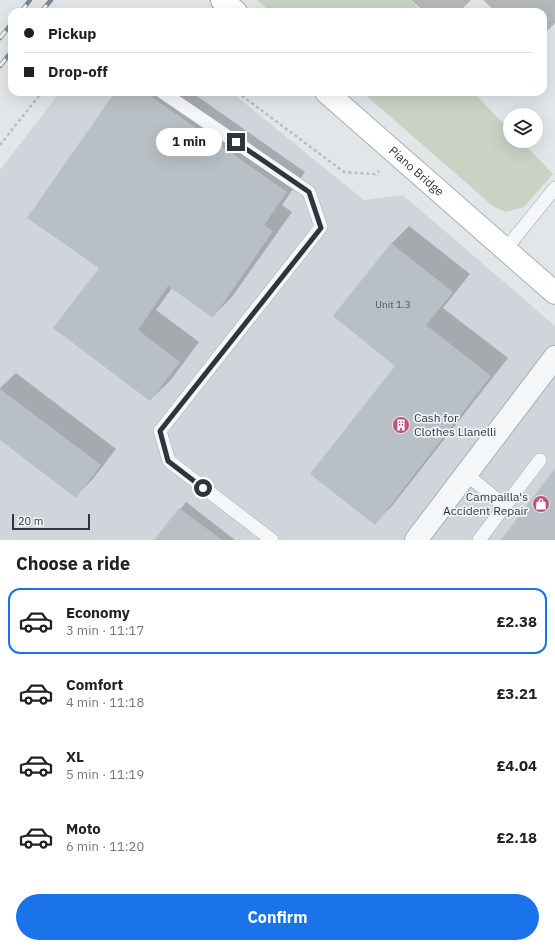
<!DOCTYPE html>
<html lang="en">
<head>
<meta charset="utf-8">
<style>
  body { margin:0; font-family:"IBM Plex Sans",sans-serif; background:#f6f6f6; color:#202124; height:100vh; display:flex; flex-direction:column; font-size:15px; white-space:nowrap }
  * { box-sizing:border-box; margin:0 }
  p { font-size:13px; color:#757577 }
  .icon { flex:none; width:22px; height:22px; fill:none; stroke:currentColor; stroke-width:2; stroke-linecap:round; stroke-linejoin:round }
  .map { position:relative; height:540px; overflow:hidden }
  .details { display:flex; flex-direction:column; background:#fff; flex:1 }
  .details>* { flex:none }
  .banner { position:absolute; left:8px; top:8px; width:539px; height:88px; border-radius:12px; box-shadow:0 4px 16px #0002; display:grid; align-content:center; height:88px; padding:0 16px; background:#fff }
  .buttons { position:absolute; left:503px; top:108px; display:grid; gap:8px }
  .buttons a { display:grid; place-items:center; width:40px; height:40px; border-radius:50%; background:#fff; box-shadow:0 4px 16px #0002; font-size:20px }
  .scale { position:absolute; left:12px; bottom:10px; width:78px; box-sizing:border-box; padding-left:4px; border:2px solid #2b363f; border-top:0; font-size:11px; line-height:14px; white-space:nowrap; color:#2b363f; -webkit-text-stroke:3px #f1f4f6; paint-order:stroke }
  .end { position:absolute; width:18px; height:18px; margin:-9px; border:5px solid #2b363f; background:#fff; box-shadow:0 0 0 2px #fff }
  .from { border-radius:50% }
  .bubble { position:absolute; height:28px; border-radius:14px; background:#fff; box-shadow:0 4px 16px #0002; font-size:13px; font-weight:700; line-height:28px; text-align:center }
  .banner b { display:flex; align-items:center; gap:14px; height:38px; font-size:15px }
  .banner b+b { border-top:1px solid #e0e0e0 }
  .banner i { width:10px; height:10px; background:#202124 }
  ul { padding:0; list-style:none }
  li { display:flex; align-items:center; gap:12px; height:66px; margin:0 8px 6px; padding:0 8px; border:2px solid transparent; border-radius:12px }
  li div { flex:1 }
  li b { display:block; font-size:15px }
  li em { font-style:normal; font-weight:700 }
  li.current { border-color:#1a73e8 }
  li>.icon { width:36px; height:36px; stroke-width:1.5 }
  h2 { padding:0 16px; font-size:18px; line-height:48px }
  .cta { display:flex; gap:8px; margin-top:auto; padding:8px 16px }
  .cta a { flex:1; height:46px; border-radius:24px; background:#1a73e8; color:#fff; font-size:16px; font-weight:700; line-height:46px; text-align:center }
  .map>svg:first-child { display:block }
</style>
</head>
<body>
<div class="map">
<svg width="555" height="540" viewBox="0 0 555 540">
  <rect width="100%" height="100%" fill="#e2e6e9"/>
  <path fill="#d0d5db" d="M60,92h171l133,108 39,-5 152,131v214h-555v-370z"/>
  <g fill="#cad2c4">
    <path d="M257,0h153l13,12h-152z"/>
    <path d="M362,92h111l37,38v11h11l32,33 -29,33 -18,5 -12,-5z"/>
  </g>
  <g fill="#0003">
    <path d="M411,0h60l-12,12h-34z"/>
    <path d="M483,0h72v23l-12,12v-23h-47z"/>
    <path d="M116,92h75l114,80 -23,33 10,7 -60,85 -19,19 -41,-28 -16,22 43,32 -29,39 -20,19 -50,-132z"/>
    <path d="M409,226l61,48 -27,34 65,50 -116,148 -18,17 23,-158 -6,-121z"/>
    <path d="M16,373l100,76 -24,31 -16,16 -76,-57v-51z"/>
    <path d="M186,502l49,38h-79z"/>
  </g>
  <g fill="#b9c0c5">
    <path d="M115,92h30l142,100 -23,33 9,6 -60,87 -45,-32 -30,44 42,32 -30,39 -97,-73 46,-60 -72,-50z"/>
    <path d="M391,243l62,49 -27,33 65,51 -116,149 -65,-51 85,-108 -62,-50z"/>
    <path d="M0,389l101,76 -25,33 -76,-58z"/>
    <path d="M555,468v72h-54z"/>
    <path d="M179,508l43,32h-68z"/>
  </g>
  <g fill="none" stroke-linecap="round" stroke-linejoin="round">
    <g stroke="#a7aeb3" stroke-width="14">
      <g id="lane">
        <path d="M162,92l147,100 12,35 -161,204 9,30 103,79"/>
        <path d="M505,250l50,-62"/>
        <path d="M466,474l39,32"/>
        <path d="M479,540l61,-80"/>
      </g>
    </g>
    <g stroke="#a7aeb3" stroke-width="24">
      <path id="street" d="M416,540l139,-183"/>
    </g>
    <g stroke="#a7aeb3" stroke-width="24">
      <g id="secondary">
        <path d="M222,0l14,12"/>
        <path id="s1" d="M326,92l229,201"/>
      </g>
    </g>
    <g stroke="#b8bcc0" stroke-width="2.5" stroke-dasharray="3 3" stroke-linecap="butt">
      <path d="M237,92l107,80 31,2 4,-3"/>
      <path d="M0,145l42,-53"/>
    </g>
    <use href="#lane" stroke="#f4f6f8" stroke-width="13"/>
    <use href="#street" stroke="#f4f6f8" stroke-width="22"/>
    <use href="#secondary" stroke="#fff" stroke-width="22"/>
    <g stroke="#7c8891" stroke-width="4.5">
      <g id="rail">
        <path d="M21,12l9,-12"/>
        <path d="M41,12l10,-12"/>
        <path d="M0,38l12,-15"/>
        <path d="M0,66l12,-15"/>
      </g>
    </g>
    <use href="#rail" stroke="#f1f4f6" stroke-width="3" stroke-dasharray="9" stroke-linecap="butt"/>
  </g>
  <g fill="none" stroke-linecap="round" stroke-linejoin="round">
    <path stroke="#2b363f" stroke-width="5" d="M203,488l-35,-27 -8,-30 161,-203 -12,-36 -73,-50"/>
  </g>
  <defs>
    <g id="building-disc" transform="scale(0.9)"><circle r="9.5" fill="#c35278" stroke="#f1f4f6"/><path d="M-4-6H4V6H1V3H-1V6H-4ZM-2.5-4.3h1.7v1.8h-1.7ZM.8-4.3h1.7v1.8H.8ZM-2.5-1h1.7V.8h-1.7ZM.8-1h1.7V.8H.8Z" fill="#fff"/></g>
    <g id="shop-disc" transform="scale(0.9)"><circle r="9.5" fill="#c35278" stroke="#f1f4f6"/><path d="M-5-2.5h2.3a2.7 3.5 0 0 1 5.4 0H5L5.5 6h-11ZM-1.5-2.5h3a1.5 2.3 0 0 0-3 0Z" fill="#fff"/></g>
  </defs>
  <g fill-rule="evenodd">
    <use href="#building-disc" x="401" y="425"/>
    <use href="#shop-disc" x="541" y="504"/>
  </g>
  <g text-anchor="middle" stroke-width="3.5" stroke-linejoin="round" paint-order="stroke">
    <g font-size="10" fill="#4e5860">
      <text x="393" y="308">Unit 1.3</text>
    </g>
    <g font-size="12" fill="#2b363f" stroke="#f1f4f6">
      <text dy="4" stroke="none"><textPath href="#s1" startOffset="120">Piano Bridge</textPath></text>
    </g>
    <g font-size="12" fill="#2b363f" stroke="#f1f4f6" text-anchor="start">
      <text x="414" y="422">Cash for<tspan x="414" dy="14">Clothes Llanelli</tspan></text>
      <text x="528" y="501" text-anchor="end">Campailla's<tspan x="528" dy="14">Accident Repair</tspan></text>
    </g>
  </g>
</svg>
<div class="buttons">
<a><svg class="icon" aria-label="layers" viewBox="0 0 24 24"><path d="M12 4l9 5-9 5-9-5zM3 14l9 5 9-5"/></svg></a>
</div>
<div class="scale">20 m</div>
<i class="end from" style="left:203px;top:488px"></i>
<i class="end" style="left:236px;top:142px"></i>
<div class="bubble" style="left:156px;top:128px;width:66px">1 min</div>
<div class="banner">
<b><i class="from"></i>Pickup</b>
<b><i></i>Drop-off</b>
</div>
</div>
<section class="details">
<h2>Choose a ride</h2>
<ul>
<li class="current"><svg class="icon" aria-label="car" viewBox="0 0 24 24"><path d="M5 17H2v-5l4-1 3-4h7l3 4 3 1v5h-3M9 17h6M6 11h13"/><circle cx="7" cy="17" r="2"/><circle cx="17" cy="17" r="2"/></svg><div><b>Economy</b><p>3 min · 11:17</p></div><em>£2.38</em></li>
<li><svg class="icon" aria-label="car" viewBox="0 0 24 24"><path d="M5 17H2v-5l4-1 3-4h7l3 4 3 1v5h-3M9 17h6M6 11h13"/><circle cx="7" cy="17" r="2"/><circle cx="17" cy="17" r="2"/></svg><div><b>Comfort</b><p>4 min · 11:18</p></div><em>£3.21</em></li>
<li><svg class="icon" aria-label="car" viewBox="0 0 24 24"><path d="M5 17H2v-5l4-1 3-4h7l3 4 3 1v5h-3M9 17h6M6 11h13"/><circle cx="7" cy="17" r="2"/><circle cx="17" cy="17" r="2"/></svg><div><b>XL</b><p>5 min · 11:19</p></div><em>£4.04</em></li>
<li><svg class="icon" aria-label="car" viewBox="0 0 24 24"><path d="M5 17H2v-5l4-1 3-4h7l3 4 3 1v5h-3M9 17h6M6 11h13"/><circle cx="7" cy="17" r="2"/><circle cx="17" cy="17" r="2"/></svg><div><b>Moto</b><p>6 min · 11:20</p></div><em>£2.18</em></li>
</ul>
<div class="cta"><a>Confirm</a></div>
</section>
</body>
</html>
